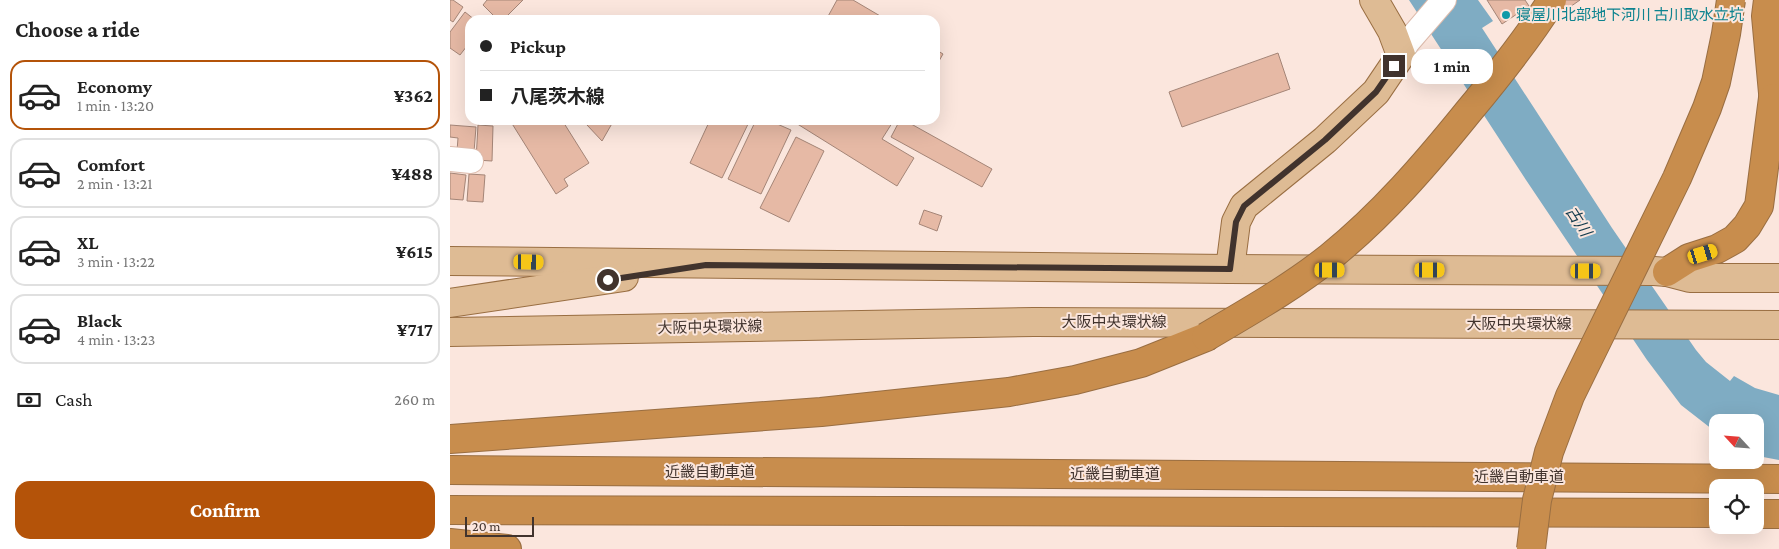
<!DOCTYPE html>
<html lang="en">
<head>
<meta charset="utf-8">
<style>
  body { margin:0; font-family:"Crimson Pro","Noto Sans JP",serif; background:#f6f6f6; color:#222; height:100vh; display:flex; flex-direction:column; font-size:19px; white-space:nowrap }
  * { box-sizing:border-box; margin:0 }
  p { font-size:16px; color:#767676 }
  .icon { flex:none; width:28px; height:28px; fill:none; stroke:currentColor; stroke-width:2; stroke-linecap:round; stroke-linejoin:round }
  .map { position:relative; flex:1; overflow:hidden }
  .details { display:flex; flex-direction:column; background:#fff; width:450px }
  .details>* { flex:none }
  .top-card { position:absolute; left:15px; top:15px; width:475px; height:110px; border-radius:15px; box-shadow:0 5px 20px #0002; display:grid; align-content:center; height:110px; padding:0 15px; background:#fff }
  .needle { width:32px; rotate:296deg }
  .fabs { position:absolute; left:1259px; top:414px; display:grid; gap:10px }
  .fabs a { display:grid; place-items:center; width:55px; height:55px; border-radius:10px; background:#fff; box-shadow:0 5px 20px #0002; font-size:25px }
  .scale { position:absolute; left:15px; bottom:12px; width:69px; box-sizing:border-box; padding-left:5px; border:2px solid #41332d; border-top:0; font-size:14px; line-height:18px; white-space:nowrap; color:#41332d; -webkit-text-stroke:4px #fbe6dd; paint-order:stroke }
  .end { position:absolute; width:22px; height:22px; margin:-11px; border:6px solid #41332d; background:#fff; box-shadow:0 0 0 2px #fff }
  .from { border-radius:50% }
  .bubble { position:absolute; height:35px; border-radius:15px; background:#fff; box-shadow:0 5px 20px #0002; font-size:16px; font-weight:700; line-height:35px; text-align:center }
  .car { position:absolute; width:15px; height:30px; margin:-15px -8px; border-radius:6px; box-shadow:0 0 4px 1px #0007; background:linear-gradient(#f5c518 24%,#345 0 40%,#f5c518 0 76%,#345 0 86%,#f5c518 0) }
  .top-card b { display:flex; align-items:center; gap:18px; height:48px; font-size:19px }
  .top-card b+b { border-top:1px solid #e0e0e0 }
  .top-card i { width:12px; height:12px; background:#222 }
  ul { padding:0; list-style:none }
  li { display:flex; align-items:center; gap:15px; height:70px; margin:0 10px 8px; padding:0 5px; border:2px solid #e0e0e0; border-radius:15px }
  li div { flex:1 }
  li b { display:block; font-size:19px }
  li em { font-style:normal; font-weight:700 }
  li.selected { border-color:#b45309 }
  li>.icon { width:45px; height:45px; stroke-width:1.5 }
  h2 { padding:0 15px; font-size:22px; line-height:60px }
  .pay { display:flex; align-items:center; gap:12px; height:55px; padding:0 15px; font-size:19px }
  .pay p { margin-inline-start:auto }
  .button { display:flex; gap:10px; margin-top:auto; padding:10px 15px }
  .button a { flex:1; height:58px; border-radius:15px; background:#b45309; color:#fff; font-size:20px; font-weight:700; line-height:58px; text-align:center }
  main { display:flex; flex:1; min-height:0 }
  .map>svg:first-child { display:block }
</style>
</head>
<body>
<main>
<section class="details">
<h2>Choose a ride</h2>
<ul>
<li class="selected"><svg class="icon" aria-label="car" viewBox="0 0 24 24"><path d="M5 17H2v-5l4-1 3-4h7l3 4 3 1v5h-3M9 17h6M6 11h13"/><circle cx="7" cy="17" r="2"/><circle cx="17" cy="17" r="2"/></svg><div><b>Economy</b><p>1 min · 13:20</p></div><em>¥362</em></li>
<li><svg class="icon" aria-label="car" viewBox="0 0 24 24"><path d="M5 17H2v-5l4-1 3-4h7l3 4 3 1v5h-3M9 17h6M6 11h13"/><circle cx="7" cy="17" r="2"/><circle cx="17" cy="17" r="2"/></svg><div><b>Comfort</b><p>2 min · 13:21</p></div><em>¥488</em></li>
<li><svg class="icon" aria-label="car" viewBox="0 0 24 24"><path d="M5 17H2v-5l4-1 3-4h7l3 4 3 1v5h-3M9 17h6M6 11h13"/><circle cx="7" cy="17" r="2"/><circle cx="17" cy="17" r="2"/></svg><div><b>XL</b><p>3 min · 13:22</p></div><em>¥615</em></li>
<li><svg class="icon" aria-label="car" viewBox="0 0 24 24"><path d="M5 17H2v-5l4-1 3-4h7l3 4 3 1v5h-3M9 17h6M6 11h13"/><circle cx="7" cy="17" r="2"/><circle cx="17" cy="17" r="2"/></svg><div><b>Black</b><p>4 min · 13:23</p></div><em>¥717</em></li>
</ul>
<div class="pay"><svg class="icon" aria-label="cash" viewBox="0 0 24 24"><path d="M3 7h18v10H3z"/><circle cx="12" cy="12" r="2"/></svg>Cash<p>260 m</p></div>
<div class="button"><a>Confirm</a></div>
</section>
<div class="map">
<svg width="1329" height="549" viewBox="0 0 1329 549">
  <rect width="100%" height="100%" fill="#fbe6dd"/>
  <path fill="#7facc3" d="M959,0h69l15,21 -11,7 2,3 128,197 84,122 10,12 24,19 4,-5 21,12 24,7v65l-16,-3 -8,-4v-31h-37l-1,11 -36,-28 -34,-45 -121,-180z"/>
  <g fill="#e6b9a5" stroke="#a48577">
    <path d="M0,0h3l10,7 -10,15 -3,-2z"/>
    <path d="M37,0h36l-20,20h-5l-15,-15z"/>
    <path d="M387,0h16l34,20h-61z"/>
    <path d="M1037,0h38l4,6 -27,18z"/>
    <path d="M1111,0h19l-13,9z"/>
    <path d="M15,12l10,8h-5v22l-10,13 -10,-7v-16z"/>
    <path d="M485,49l8,5 -8,14z"/>
    <path d="M828,53l12,36 -108,38 -13,-35z"/>
    <path d="M65,120h47l27,43 -25,16 4,7 -12,8 -45,-72z"/>
    <path d="M140,120h24l-12,21 -15,-16z"/>
    <path d="M260,120h40l-28,58 -32,-15z"/>
    <path d="M306,120h12l23,10 -30,64 -33,-15z"/>
    <path d="M341,120h103l-12,19 32,19 -17,28z"/>
    <path d="M450,120h4l88,49 -10,18 -91,-50z"/>
    <path d="M0,125l26,2 -2,25 -17,-1 1,-13 -8,-1z"/>
    <path d="M28,125l15,1 -1,35 -16,-1z"/>
    <path d="M346,137l28,14 -35,71 -29,-14z"/>
    <path d="M0,173l16,2 -3,25 -13,-1z"/>
    <path d="M19,174l16,1 -2,27 -16,-1z"/>
    <path d="M474,210l18,6 -5,15 -18,-7z"/>
  </g>
  <g fill="none" stroke-linecap="round" stroke-linejoin="round">
    <g stroke="#ddbbac" stroke-width="26">
      <g id="minor">
        <path d="M951,55l6,-12 37,-43"/>
        <path d="M0,159l21,2"/>
      </g>
    </g>
    <g stroke="#996e42" stroke-width="30">
      <g id="major">
        <path d="M0,261l780,8 424,2 13,1 23,6h89"/>
        <path d="M780,269l6,-47 8,-16 81,-66 51,-48 25,-37 -9,-24 -18,-31"/>
        <path d="M0,303l174,-26"/>
        <path d="M0,332l584,-10 745,3"/>
      </g>
    </g>
    <g stroke="#996e42" stroke-width="30">
      <g id="highway">
        <path d="M1318,0l-2,16 9,99"/>
        <path d="M1217,272l22,-14 28,-9 18,-10 12,-13 12,-20 14,-108"/>
        <path d="M0,439l371,-27 188,-20 66,-12 66,-17 65,-26"/>
        <path d="M0,470l1329,9"/>
        <path d="M0,510l1268,3"/>
        <path d="M1305,514h24"/>
        <path d="M0,543l57,6"/>
      </g>
    </g>
    <use href="#minor" stroke="#fff" stroke-width="24"/>
    <use href="#major" stroke="#debb94" stroke-width="28"/>
    <use href="#highway" stroke="#c88d4d" stroke-width="28"/>
    <g stroke="#996e42" stroke-width="30" stroke-linecap="butt">
      <g id="highway-bridge">
        <path d="M756,337c42,-25 85,-49 124,-80 52,-42 96,-93 138,-145 30,-36 59,-72 84,-112"/>
        <path d="M1081,549l6,-49 12,-48 21,-56 107,-218 30,-70 9,-26 10,-48 5,-34"/>
      </g>
    </g>
    <use href="#highway-bridge" stroke="#c88d4d" stroke-width="28"/>
  </g>
  <g fill="none" stroke-linecap="round" stroke-linejoin="round">
    <path stroke="#41332d" stroke-width="6" d="M158,280l98,-15 524,4 6,-47 8,-16 81,-66 51,-48 18,-26"/>
  </g>
  <circle fill="#0f9aa8" stroke="#fbe6dd" stroke-width="2" cx="1056" cy="15" r="5"/>
  <g text-anchor="middle" stroke-width="4" stroke-linejoin="round" paint-order="stroke">
    <g font-size="15" fill="#0d838f" stroke="#fbe6dd" text-anchor="start">
      <text x="1066" y="20">寝屋川北部地下河川 古川取水立坑</text>
    </g>
    <g font-size="15" fill="#41332d" stroke="#fbe6dd">
      <text x="664" y="327">大阪中央環状線</text>
      <text x="1069" y="329">大阪中央環状線</text>
      <text transform="translate(260 327) rotate(-1)" y="5">大阪中央環状線</text>
      <text x="260" y="477">近畿自動車道</text>
      <text x="665" y="479">近畿自動車道</text>
      <text x="1069" y="482">近畿自動車道</text>
    </g>
    <g font-size="16" font-style="italic" fill="#123a4c" stroke="#fbe6dd">
      <text transform="translate(1129 221) rotate(57)" y="6">古川</text>
    </g>
  </g>
</svg>
<div class="fabs">
<a><svg class="needle" viewBox="-14 -14 28 28"><path d="M0-13l5 13h-10z" fill="#e53935"/><path d="M0 13l5-13h-10z" fill="#767676"/></svg></a>
<a><svg class="icon" aria-label="locate" viewBox="0 0 24 24"><circle cx="12" cy="12" r="6"/><path d="M12 2v4M12 18v4M2 12h4M18 12h4"/></svg></a>
</div>
<div class="scale">20 m</div>
<i class="end from" style="left:158px;top:280px"></i>
<i class="end" style="left:944px;top:66px"></i>
<div class="bubble" style="left:961px;top:49px;width:82px">1 min</div>
<i class="car" style="left:1253px;top:254px;rotate:73deg"></i>
<i class="car" style="left:79px;top:262px;rotate:91deg"></i>
<i class="car" style="left:880px;top:270px;rotate:90deg"></i>
<i class="car" style="left:980px;top:270px;rotate:90deg"></i>
<i class="car" style="left:1136px;top:271px;rotate:90deg"></i>
<div class="top-card">
<b><i class="from"></i>Pickup</b>
<b><i></i>八尾茨木線</b>
</div>
</div>
</main>
</body>
</html>
